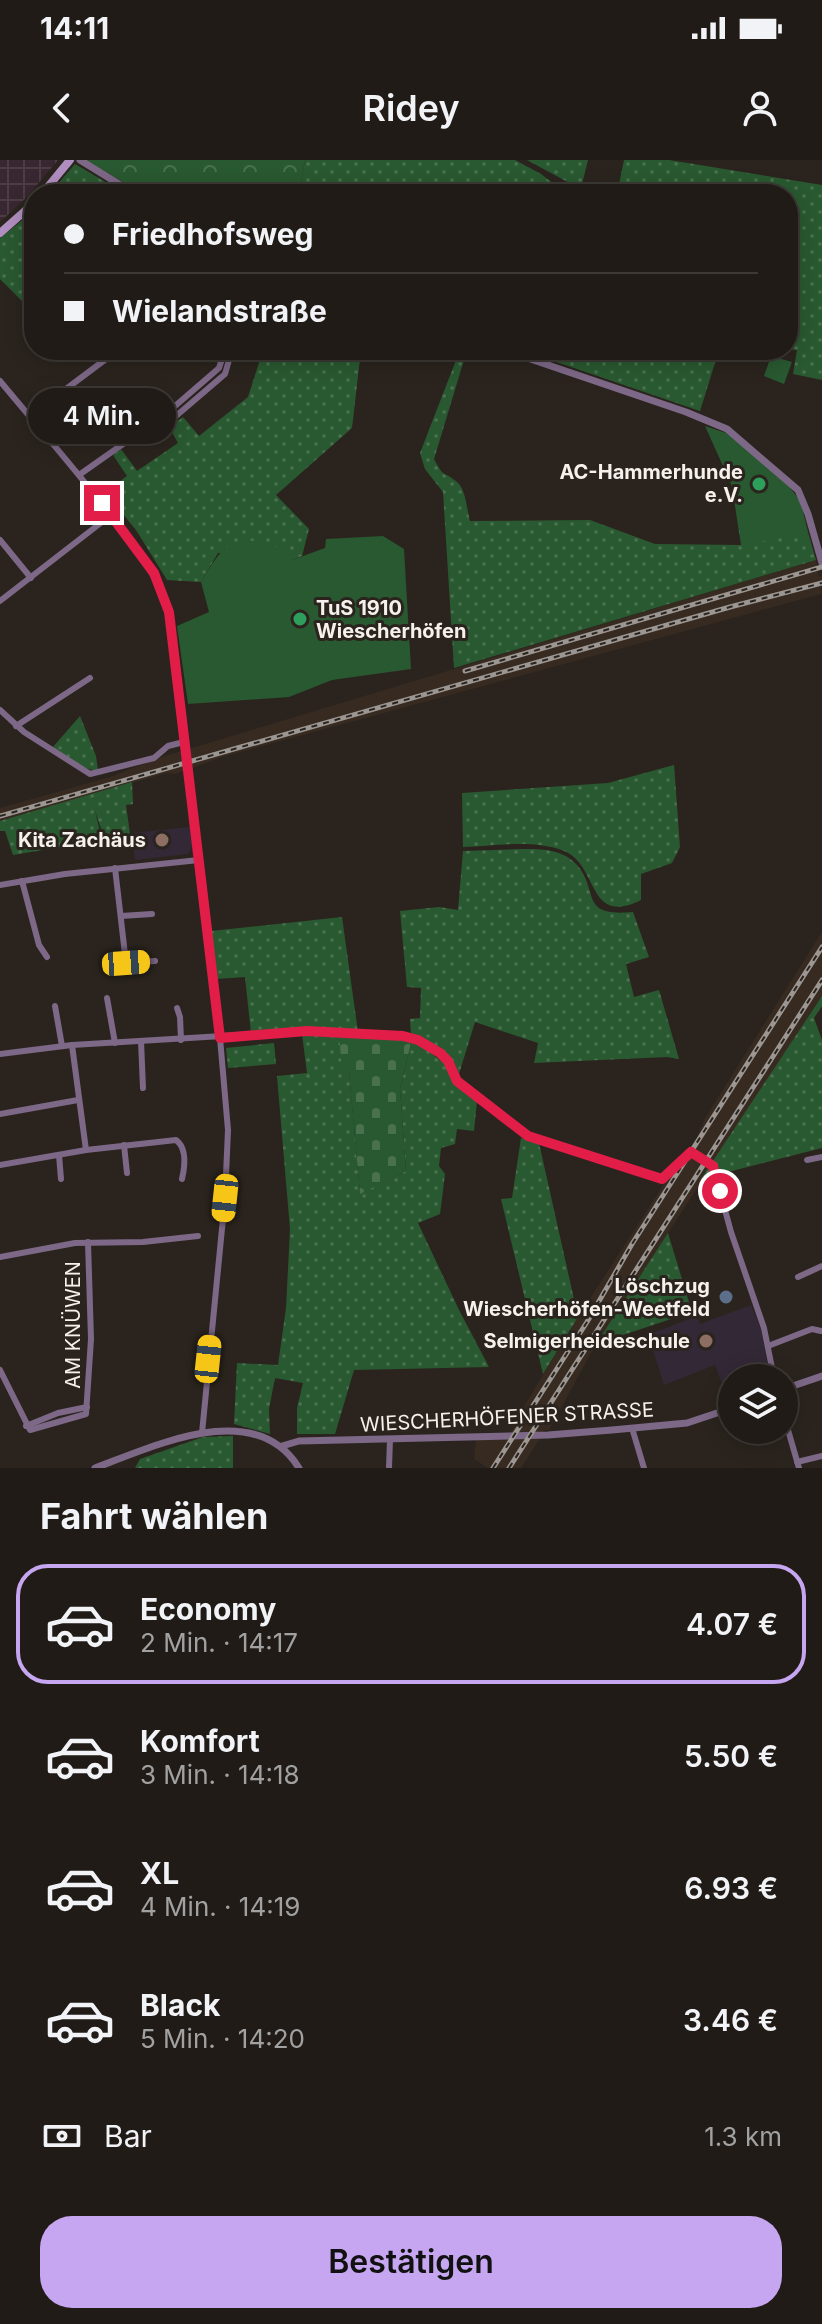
<!DOCTYPE html>
<html lang="de">
<head>
<meta charset="utf-8">
<style>
  body { margin:0; font-family:Inter,sans-serif; background:#2d2823; color:#f1f3f6; height:100vh; display:flex; flex-direction:column; font-size:30px; white-space:nowrap }
  * { box-sizing:border-box; margin:0 }
  p { font-size:26px; color:#a2a1a1 }
  .icon { flex:none; width:44px; height:44px; fill:none; stroke:currentColor; stroke-width:2; stroke-linecap:round; stroke-linejoin:round }
  .map { position:relative; height:1308px; overflow:hidden }
  .drawer { display:flex; flex-direction:column; background:#201b16; flex:1 }
  .drawer>* { flex:none }
  .top-card { position:absolute; left:24px; top:24px; width:774px; height:176px; border-radius:32px; box-shadow:0 4px 20px #0003,0 0 0 2px #3d3935; display:grid; align-content:center; height:176px; padding:0 40px; background:#201b16 }
  .buttons { position:absolute; left:718px; top:1204px; display:grid; gap:16px }
  .buttons a { display:grid; place-items:center; width:80px; height:80px; border-radius:50%; background:#201b16; box-shadow:0 4px 20px #0003,0 0 0 2px #3d3935; font-size:40px }
  .end { position:absolute; width:36px; height:36px; margin:-18px; border:10px solid #e11d48; background:#fff; box-shadow:0 0 0 4px #fff }
  .from { border-radius:50% }
  .bubble { position:absolute; height:56px; border-radius:28px; background:#201b16; box-shadow:0 4px 20px #0003,0 0 0 2px #3d3935; font-size:26px; font-weight:600; line-height:56px; text-align:center }
  .car { position:absolute; width:24px; height:48px; margin:-24px -12px; border-radius:10px; box-shadow:0 0 6px 2px #0007; background:linear-gradient(#f5c518 24%,#345 0 40%,#f5c518 0 76%,#345 0 86%,#f5c518 0) }
  .top-card b { display:flex; align-items:center; gap:28px; height:76px; font-size:30px }
  .top-card b+b { border-top:2px solid #3d3935 }
  .top-card i { width:20px; height:20px; background:#f1f3f6 }
  ul { padding:0; list-style:none }
  li { display:flex; align-items:center; gap:24px; height:120px; margin:0 16px 12px; padding:0 24px; border:4px solid transparent; border-radius:32px }
  li div { flex:1 }
  li b { display:block; font-size:30px }
  li em { font-style:normal; font-weight:600 }
  li.active { border-color:#c6a6f0 }
  li>.icon { width:72px; height:72px; stroke-width:1.5 }
  h2 { padding:0 40px; font-size:36px; line-height:96px }
  .pay { display:flex; align-items:center; gap:20px; height:88px; padding:0 40px; font-size:30px }
  .pay p { margin-inline-start:auto }
  .primary-button { display:flex; gap:16px; margin-top:auto; padding:16px 40px }
  .primary-button a { flex:1; height:92px; border-radius:32px; background:#c6a6f0; color:#111; font-size:32px; font-weight:600; line-height:92px; text-align:center }
  .status { display:flex; justify-content:space-between; align-items:center; height:56px; padding:0 40px; background:#201b16; direction:ltr }
  .status svg { height:22px; fill:currentColor }
  header { display:flex; justify-content:space-between; align-items:center; height:104px; padding:0 40px; background:#201b16; font-size:36px; font-weight:600 }
  .map>svg:first-child { display:block }
</style>
</head>
<body>
<div class="status"><b>14:11</b><svg viewBox="0 0 49 12"><path d="M0 12V9h3v3zM5 12V6h3v6zM10 12V3h3v9zM15 12V0h3v12zM26 1h20v11H26zM47 4h2v5h-2z"/></svg></div>
<header><svg class="icon" aria-label="back" viewBox="0 0 24 24"><path d="M15 5l-7 7 7 7"/></svg>Ridey<svg class="icon" aria-label="person" viewBox="0 0 24 24"><circle cx="12" cy="8" r="4"/><path d="M4 21q1-7 8-7t8 7"/></svg></header>
<div class="map">
<svg width="822" height="1308" viewBox="0 0 822 1308">
  <defs>
    <pattern id="industrial-grid" width="8" height="8" patternUnits="userSpaceOnUse" patternTransform="scale(2)"><rect width="8" height="8" fill="#382730"/><path d="M0 4h8M4 0v8" fill="none" stroke="#4c3c44"/></pattern>
    <pattern id="grass-dots" width="8" height="8" patternUnits="userSpaceOnUse" patternTransform="scale(2)"><rect width="8" height="8" fill="#295930"/><path d="M2 2h.1M6 6h.1" fill="none" stroke="#49714e" stroke-width="1.8" stroke-linecap="round"/></pattern>
    <pattern id="forest-crowns" width="20" height="18" patternUnits="userSpaceOnUse" patternTransform="scale(2)"><rect width="20" height="18" fill="#295930"/><path d="M2 6a3 3 0 1 1 6 0M12 15a3 3 0 1 1 6 0" fill="none" stroke="#49714e"/></pattern>
    <pattern id="cemetery-stones" width="16" height="16" patternUnits="userSpaceOnUse" patternTransform="scale(2)"><rect width="16" height="16" fill="#295930"/><path d="M2 7V4a2 2 0 0 1 4 0v3zM10 15v-3a2 2 0 0 1 4 0v3z" fill="#49714e"/></pattern>
  </defs>
  <rect width="100%" height="100%" fill="#2b241e"/>
  <g fill="#372b21">
    <path d="M816,400l3,17 3,-1 -1,18 -599,163 -47,17 -9,-1 -166,48v-13l110,-31 52,-20z"/>
    <path d="M822,772v64l-226,348 -47,86h-4l-24,38h-33l-14,-9 2,-20 33,1 8,-22 61,-101 86,-133 31,-41 10,-25z"/>
  </g>
  <path fill="url(#industrial-grid)" d="M0,0h58l-32,38 -26,24z"/>
  <g fill="#332836">
    <path d="M190,667l2,20 -4,7 -53,6 -3,-27z"/>
    <path d="M751,1145l10,24 9,49h-38v21l-4,1 -13,-35 -51,20 -16,-50 49,-19 3,8z"/>
  </g>
  <g fill="url(#grass-dots)">
    <path d="M305,0h210l26,14 26,20h-268z"/>
    <path d="M527,0h61l-6,24 -7,2z"/>
    <path d="M624,0h45l153,25v195l-29,-6 4,-24 -9,-1v-155h-171z"/>
    <path d="M75,4l51,30h-77z"/>
    <path d="M34,51v102l-34,-34v-41z"/>
    <path d="M263,190h98l-9,78 -76,67 33,34 -7,27 -10,4 -74,-7 -17,29 -34,-2 -31,-50 -31,-38 22,-16 -14,-21 8,-6 16,22 41,-28 -9,-16 14,-10 16,19 49,-39z"/>
    <path d="M460,190h7l-33,109c11,21 9,11 23,23 9,7 10,29 13,39l120,-1 65,24 86,1 -9,-59 70,25 14,49 -362,108 -11,-176 -18,-23 -5,-16z"/>
    <path d="M533,190h186l-19,61 -167,-57z"/>
    <path d="M80,556l16,40 2,14c-16,1 -32,-14 -45,-23z"/>
    <path d="M674,605l6,82 -8,16 -31,11v26c-54,27 -42,-35 -77,-49 -30,-12 -69,-5 -101,-4l-1,-54 146,-10z"/>
    <path d="M132,622l1,22 -7,1 4,29 -26,3 -9,-26 7,29 -89,15 -8,-24h-5v-10z"/>
    <path d="M522,689c19,0 41,0 55,16 23,27 1,52 56,47l16,45 -23,7 8,33 25,-7 20,69 -12,-2 -133,6 4,-20 -63,-21 -17,55 -5,-13 -8,-10 -34,-19 -1,-16 10,-1 1,-30 -14,-1 -7,-76 39,-4 19,3 5,-59z"/>
    <path d="M342,757l16,115 -107,1 -6,-56 -29,2 -5,-48z"/>
    <path d="M822,836v10l-8,12 8,22v108l-121,31z"/>
    <path d="M302,874h37l10,37 11,122 46,-22 -6,-82 12,-50 36,27 5,15 24,20 -3,30 -17,-2 -2,15 -14,4 -2,18 6,8 -5,40 -22,9 41,87 30,57 -135,3 -19,64h-38v-26l6,-25 -28,-5 -6,31 1,25 -36,-10 3,-61 41,2 8,-57 4,-79 -13,-153 30,-3z"/>
    <path d="M274,883l2,21 -48,4 -2,-20z"/>
    <path d="M521,978l18,5 39,174 -35,57 -42,-175 11,-1z"/>
    <path d="M668,1073l24,79 -96,32z"/>
    <path d="M233,1276v32h-98l5,-9 63,-22z"/>
  </g>
  <path fill="url(#forest-crowns)" d="M86,0h219l-6,34h-156z"/>
  <path fill="url(#cemetery-stones)" d="M339,874l73,5 -12,50 6,82 -46,23 -11,-122 -7,-3z"/>
  <g fill="#295930">
    <path d="M771,196l21,6 -8,22 -20,-8z"/>
    <path d="M705,266l21,7 59,48 16,21 7,31 -66,12 -10,-59z"/>
    <path d="M383,376l21,13 7,120 -79,11 -43,17 -101,7 -11,-78 32,-14 -8,-30c26,-44 35,-50 85,-32l6,10 33,-12 1,-9z"/>
  </g>
  <g fill="none" stroke-linecap="round" stroke-linejoin="round">
    <g stroke="#7d6887" stroke-width="6">
      <path d="M0,221c38,46 77,90 113,137 23,31 45,57 56,94l51,426 8,92 -3,68 -23,235"/>
      <path d="M167,253l9,3 49,-42 6,-21 -2,-3"/>
      <path d="M30,256l88,-66"/>
      <path d="M79,315l88,-62 52,-45 6,-18"/>
      <path d="M0,380l31,38"/>
      <path d="M0,441l111,-86"/>
      <path d="M0,550l24,22 66,42 64,-16 14,-12 16,-4"/>
      <path d="M16,566l74,-48"/>
      <path d="M115,708l11,95 29,-2"/>
      <path d="M22,721l17,64 8,12"/>
      <path d="M0,725l65,-11 134,-14"/>
      <path d="M121,756l31,-2"/>
      <path d="M107,838l8,45"/>
      <path d="M55,846l7,40"/>
      <path d="M177,848l3,9 1,23"/>
      <path d="M141,881l2,47"/>
      <path d="M72,885l14,105 90,-10c11,8 9,26 6,39"/>
      <path d="M0,894l72,-9 235,-14 96,5 15,4 22,13 8,8 9,20 71,55 134,43 29,-27 22,14 18,66 33,96 10,50"/>
      <path d="M0,954l78,-14"/>
      <path d="M124,985l3,28"/>
      <path d="M59,995l2,24"/>
      <path d="M807,1000l15,-3"/>
      <path d="M0,1005l86,-15"/>
      <path d="M0,1097l75,-14 68,-1 55,-6"/>
      <path d="M798,1117l24,-11"/>
      <path d="M768,1186l44,-17 9,2"/>
      <path d="M0,1210l30,60 56,-16 5,-75 -3,-97"/>
      <path d="M784,1256l15,52"/>
      <path d="M26,1266l32,-13 29,-6"/>
      <path d="M632,1268l12,40"/>
      <path d="M797,1302l25,-6"/>
      <path d="M389,1308l1,-29"/>
    </g>
    <g stroke="#7d6887" stroke-width="7">
      <path d="M80,0l55,34"/>
      <path d="M504,190l182,62 41,17 71,61 10,24 14,49"/>
      <path d="M784,1229l38,-13"/>
      <path d="M282,1286l17,-5 249,-6 64,-5 75,-7 45,-15"/>
      <path d="M95,1308c60,-22 160,-71 204,0"/>
    </g>
    <g stroke="#b08ebf" stroke-width="8">
      <path d="M42,34l28,-34"/>
      <path d="M0,73l34,-30"/>
    </g>
    <g stroke="#9c9692" stroke-width="5">
      <g id="rail">
        <path d="M465,511l357,-104"/>
        <path d="M0,656l730,-209 92,-24"/>
        <path d="M493,1308l94,-146 45,-78 190,-297"/>
        <path d="M509,1308l313,-488"/>
      </g>
    </g>
    <use href="#rail" stroke="#2b241e" stroke-width="2" stroke-dasharray="6" stroke-linecap="butt"/>
  </g>
  <g fill="none" stroke-linecap="round" stroke-linejoin="round">
    <path stroke="#e11d48" stroke-width="10" d="M102,343l52,70 15,39 51,426 87,-7 96,5 15,4 22,13 8,8 9,20 71,55 134,43 29,-27 22,14 7,25"/>
  </g>
  <g fill="#2e9e5b" stroke="#2b241e" stroke-width="3">
    <circle cx="759" cy="324" r="8"/>
    <circle cx="300" cy="459" r="8"/>
  </g>
  <g fill="#8d6e63" stroke="#2b241e" stroke-width="3">
    <circle cx="162" cy="680" r="8"/>
    <circle cx="706" cy="1181" r="8"/>
  </g>
  <circle fill="#5c6f8a" stroke="#2b241e" stroke-width="3" cx="726" cy="1137" r="8"/>
  <g text-anchor="middle" stroke-width="6" stroke-linejoin="round" paint-order="stroke">
    <g font-size="20" font-weight="bold" fill="#f6f1ed" stroke="#2b241e" text-anchor="end">
      <text x="743" y="319">AC-Hammerhunde<tspan x="743" dy="23">e.V.</tspan></text>
      <text x="316" y="455" text-anchor="start">TuS 1910<tspan x="316" dy="23">Wiescherhöfen</tspan></text>
      <text x="146" y="687">Kita Zachäus</text>
      <text x="710" y="1133">Löschzug<tspan x="710" dy="23">Wiescherhöfen-Weetfeld</tspan></text>
      <text x="690" y="1188">Selmigerheideschule</text>
    </g>
    <g font-size="20" fill="#f6f1ed" stroke="#2b241e">
      <text transform="translate(73 1165) rotate(-90)" y="7">AM KNÜWEN</text>
      <text transform="translate(507 1257) rotate(-3)" y="7">WIESCHERHÖFENER STRASSE</text>
    </g>
  </g>
</svg>
<div class="buttons">
<a><svg class="icon" aria-label="layers" viewBox="0 0 24 24"><path d="M12 4l9 5-9 5-9-5zM3 14l9 5 9-5"/></svg></a>
</div>
<i class="end from" style="left:720px;top:1031px"></i>
<i class="end" style="left:102px;top:343px"></i>
<div class="bubble" style="left:28px;top:228px;width:148px">4 Min.</div>
<i class="car" style="left:126px;top:803px;rotate:86deg"></i>
<i class="car" style="left:225px;top:1038px;rotate:186deg"></i>
<i class="car" style="left:208px;top:1199px;rotate:6deg"></i>
<div class="top-card">
<b><i class="from"></i>Friedhofsweg</b>
<b><i></i>Wielandstraße</b>
</div>
</div>
<section class="drawer">
<h2>Fahrt wählen</h2>
<ul>
<li class="active"><svg class="icon" aria-label="car" viewBox="0 0 24 24"><path d="M5 17H2v-5l4-1 3-4h7l3 4 3 1v5h-3M9 17h6M6 11h13"/><circle cx="7" cy="17" r="2"/><circle cx="17" cy="17" r="2"/></svg><div><b>Economy</b><p>2 Min. · 14:17</p></div><em>4.07 €</em></li>
<li><svg class="icon" aria-label="car" viewBox="0 0 24 24"><path d="M5 17H2v-5l4-1 3-4h7l3 4 3 1v5h-3M9 17h6M6 11h13"/><circle cx="7" cy="17" r="2"/><circle cx="17" cy="17" r="2"/></svg><div><b>Komfort</b><p>3 Min. · 14:18</p></div><em>5.50 €</em></li>
<li><svg class="icon" aria-label="car" viewBox="0 0 24 24"><path d="M5 17H2v-5l4-1 3-4h7l3 4 3 1v5h-3M9 17h6M6 11h13"/><circle cx="7" cy="17" r="2"/><circle cx="17" cy="17" r="2"/></svg><div><b>XL</b><p>4 Min. · 14:19</p></div><em>6.93 €</em></li>
<li><svg class="icon" aria-label="car" viewBox="0 0 24 24"><path d="M5 17H2v-5l4-1 3-4h7l3 4 3 1v5h-3M9 17h6M6 11h13"/><circle cx="7" cy="17" r="2"/><circle cx="17" cy="17" r="2"/></svg><div><b>Black</b><p>5 Min. · 14:20</p></div><em>3.46 €</em></li>
</ul>
<div class="pay"><svg class="icon" aria-label="cash" viewBox="0 0 24 24"><path d="M3 7h18v10H3z"/><circle cx="12" cy="12" r="2"/></svg>Bar<p>1.3 km</p></div>
<div class="primary-button"><a>Bestätigen</a></div>
</section>
</body>
</html>
